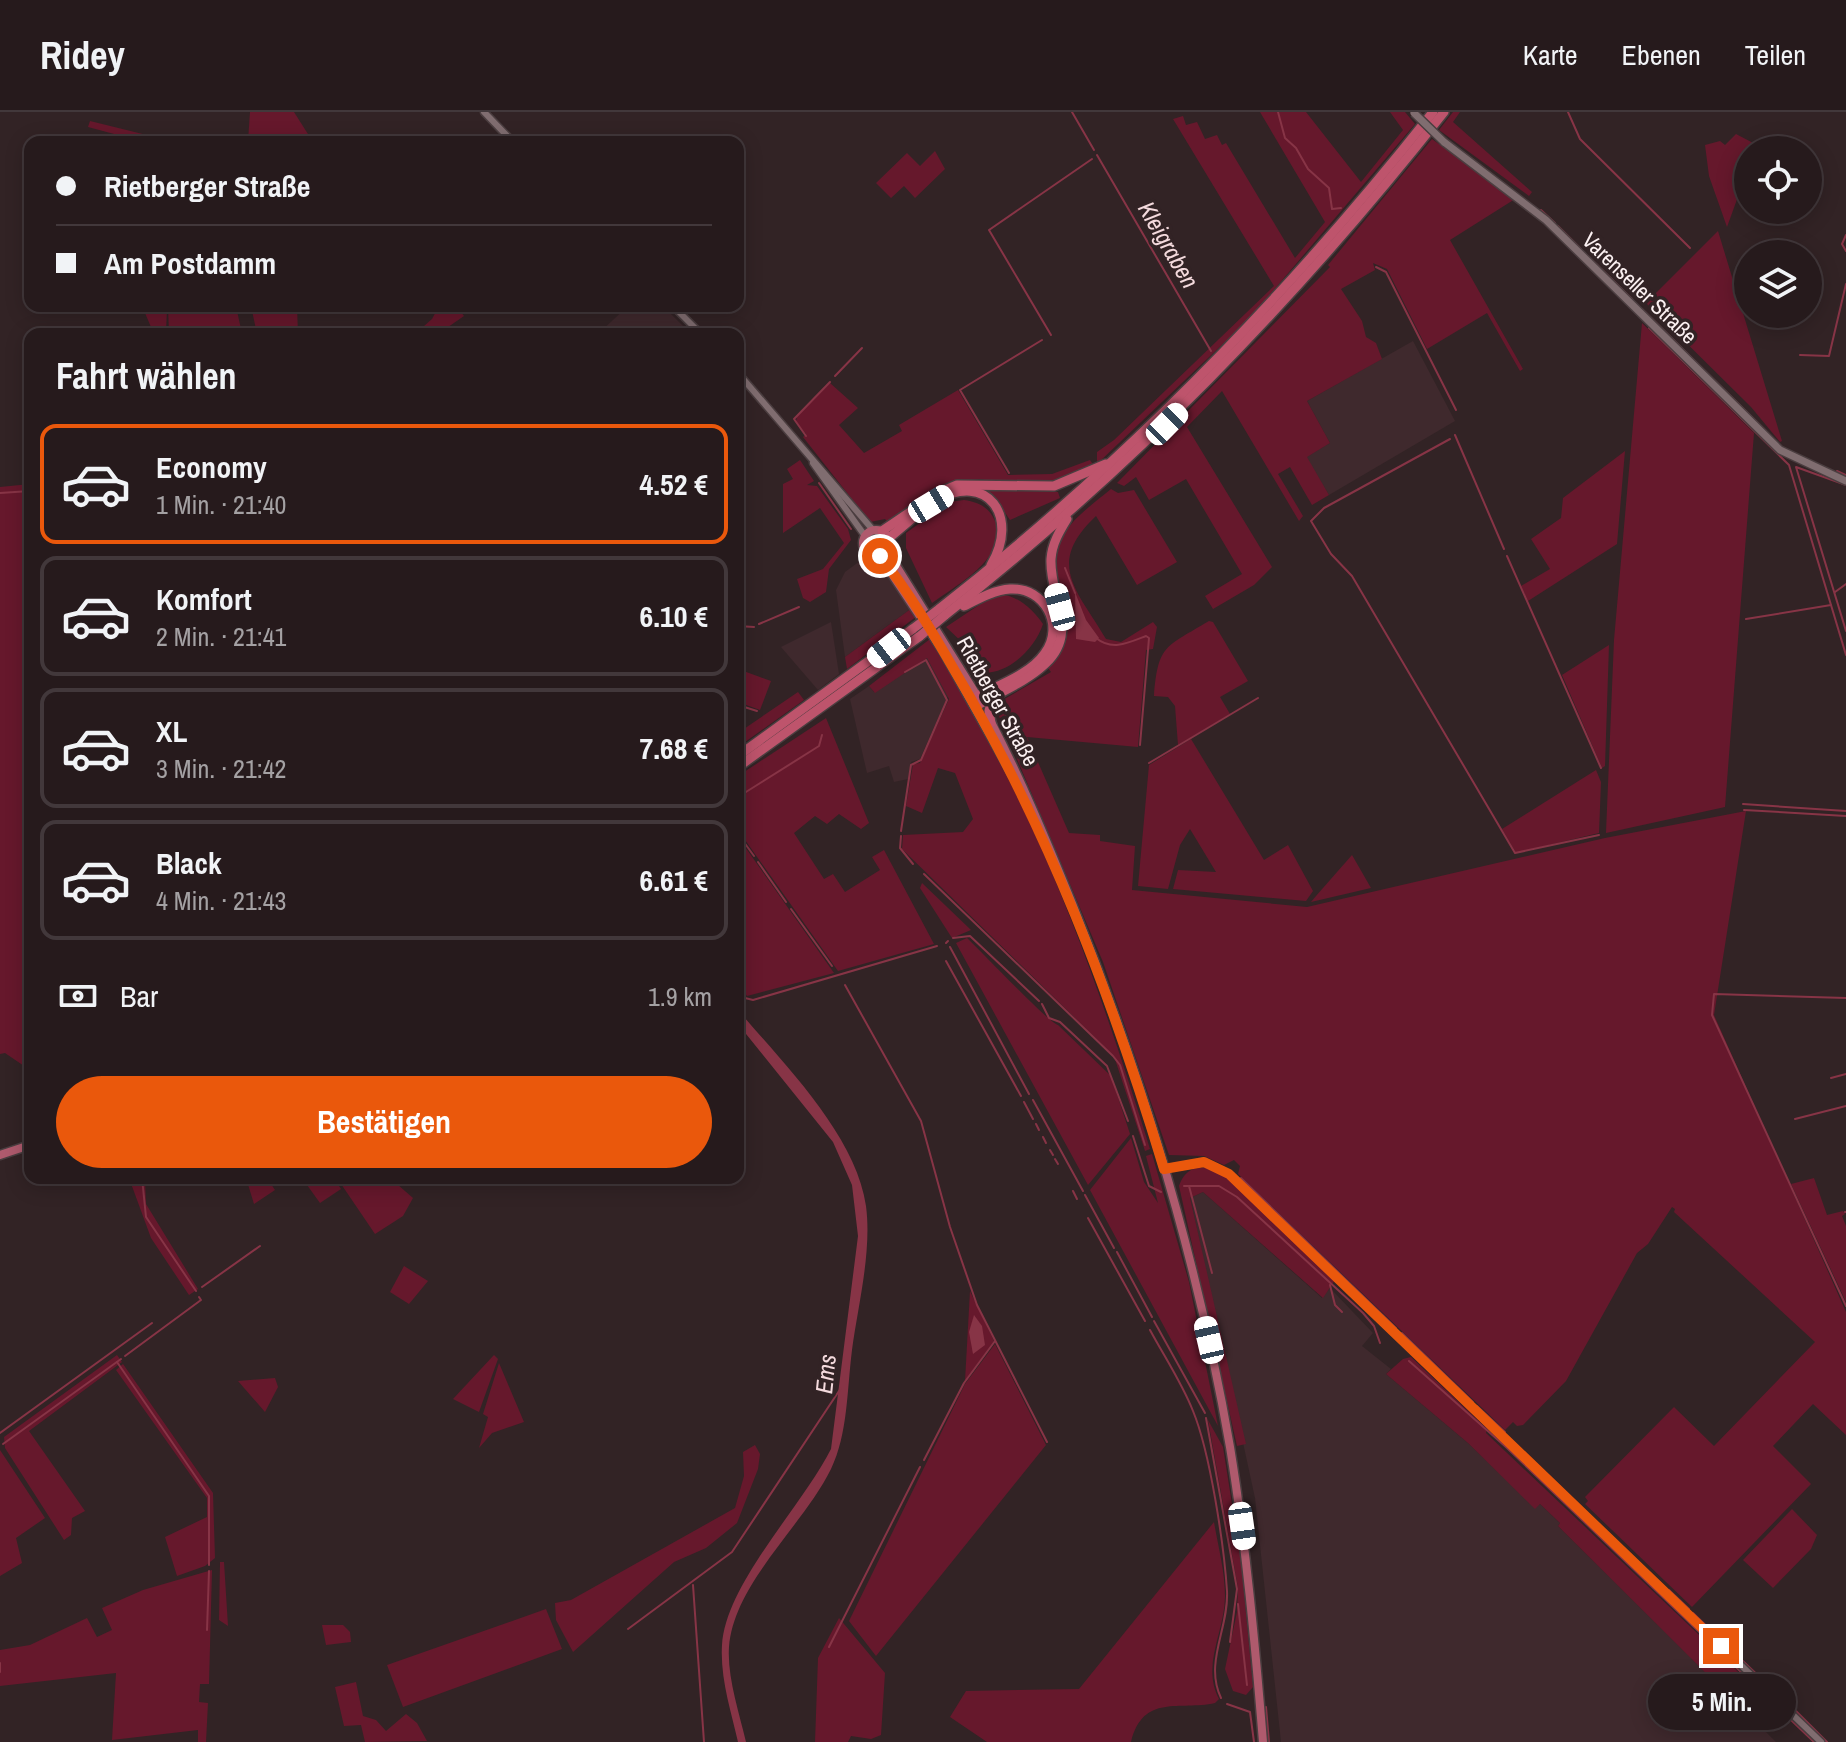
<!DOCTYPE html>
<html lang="de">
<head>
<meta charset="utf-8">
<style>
  body { margin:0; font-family:"Archivo Narrow",sans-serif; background:#2e2325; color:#f1f3f6; height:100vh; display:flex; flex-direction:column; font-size:30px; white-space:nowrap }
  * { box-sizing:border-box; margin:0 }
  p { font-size:26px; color:#a4a1a3 }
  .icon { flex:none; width:44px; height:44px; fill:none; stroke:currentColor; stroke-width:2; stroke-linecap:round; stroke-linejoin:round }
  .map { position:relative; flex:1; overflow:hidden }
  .details { position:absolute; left:24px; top:216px; width:720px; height:856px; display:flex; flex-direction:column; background:#261a1c; border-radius:16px; box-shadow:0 4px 20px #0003,0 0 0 2px #42383b }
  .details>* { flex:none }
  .hud { position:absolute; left:24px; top:24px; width:720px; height:176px; border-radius:16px; box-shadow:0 4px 20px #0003,0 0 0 2px #42383b; display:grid; align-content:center; height:176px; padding:0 32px; background:#261a1c }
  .tools { position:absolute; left:1734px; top:24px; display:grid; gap:16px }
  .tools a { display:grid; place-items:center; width:88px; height:88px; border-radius:50%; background:#261a1c; box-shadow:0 4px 20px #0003,0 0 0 2px #42383b; font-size:40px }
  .end { position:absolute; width:36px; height:36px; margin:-18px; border:10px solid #ea580c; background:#fff; box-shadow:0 0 0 4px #fff }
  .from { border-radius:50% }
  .bubble { position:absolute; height:56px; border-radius:28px; background:#261a1c; box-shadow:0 4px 20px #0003,0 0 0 2px #42383b; font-size:26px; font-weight:700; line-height:56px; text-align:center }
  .car { position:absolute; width:24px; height:48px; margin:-24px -12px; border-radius:10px; box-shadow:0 0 6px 2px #0007; background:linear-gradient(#fff 24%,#345 0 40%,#fff 0 76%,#345 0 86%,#fff 0) }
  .hud b { display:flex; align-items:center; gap:28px; height:76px; font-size:30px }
  .hud b+b { border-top:2px solid #42383b }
  .hud i { width:20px; height:20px; background:#f1f3f6 }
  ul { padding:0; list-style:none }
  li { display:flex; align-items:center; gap:24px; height:120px; margin:0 16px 12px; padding:0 16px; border:4px solid #42383b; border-radius:16px }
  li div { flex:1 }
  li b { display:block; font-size:30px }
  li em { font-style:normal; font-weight:700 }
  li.on { border-color:#ea580c }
  li>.icon { width:72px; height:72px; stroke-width:1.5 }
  h2 { padding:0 32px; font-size:36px; line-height:96px }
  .pay { display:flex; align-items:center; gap:20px; height:88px; padding:0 32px; font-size:30px }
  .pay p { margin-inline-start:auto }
  .cta { display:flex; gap:16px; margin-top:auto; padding:16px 32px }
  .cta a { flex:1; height:92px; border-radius:48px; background:#ea580c; color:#fff; font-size:32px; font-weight:700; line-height:92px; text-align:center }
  header { display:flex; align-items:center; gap:48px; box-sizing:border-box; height:112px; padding:0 40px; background:#261a1c; border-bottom:2px solid #42383b }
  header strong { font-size:38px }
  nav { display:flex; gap:44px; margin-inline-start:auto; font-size:28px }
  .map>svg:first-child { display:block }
</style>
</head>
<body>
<header>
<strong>Ridey</strong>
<nav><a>Karte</a><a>Ebenen</a><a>Teilen</a></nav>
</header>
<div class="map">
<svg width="1846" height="1630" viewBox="0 0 1846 1630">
  <rect width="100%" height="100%" fill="#322325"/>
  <g fill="#3f292d">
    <path d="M628,194h35l28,28h-93z"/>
    <path d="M1413,229l42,80 -126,74 -23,-38 24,-14 -23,-42z"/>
    <path d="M867,444l12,4 33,48 -67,49 -9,-67 9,-18z"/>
    <path d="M831,510l8,52 -21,16 -37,-43z"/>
    <path d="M927,545l21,39 -28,63 -9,3 -3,17 -14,3 -5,-16 -22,7 -17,-74 19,-13 5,6z"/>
    <path d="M1203,1080l119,106 8,-10 43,45 -11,13 29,23 -5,5 82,69 67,65 5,-4 20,19 -2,3 218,216h-495l-26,-244 -65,-300z"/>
  </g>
  <g fill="#66182c">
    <path d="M250,0h44l19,30 -65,-1z"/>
    <path d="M1260,0h46l55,70 42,-52 -13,-18h15l10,12 -165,194 -153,146v-12l17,-12 160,-154 -101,-167 10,-3 3,9 11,-3 8,17 12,-4 5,10 4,-2 69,115 30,-36z"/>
    <path d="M1453,0h7l-7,10 79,70 -3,4 -90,-66z"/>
    <path d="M90,9l85,21h-31l-56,-15z"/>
    <path d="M1736,22l21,11 -2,5h-7v19l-21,58 -18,-51 -4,-31 15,-4 5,4z"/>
    <path d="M1432,27l83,60 -65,41 73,129 -3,2 -33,-58 -60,36 -40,-80 -14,-6 2,7 -34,19 21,32 4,16 10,6 6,16 -75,42 23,42 -23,14 22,38 -17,10 -22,-38 -12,7 25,42 -4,5 -77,-130 -35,36 85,140 -18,18 -41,24 -8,-13 37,-22 -56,-95 -37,21 -13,-23 -12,9 -7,-3 213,-216 -2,-2z"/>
    <path d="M935,39l10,18 -30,29 -11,-12 -13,12 -15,-15 31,-30 13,13z"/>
    <path d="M1718,119l64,210 -2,1 -29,-35 -105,-104z"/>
    <path d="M142,194l25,3 -1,23 -12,2z"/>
    <path d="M168,194h68l6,28h-73z"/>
    <path d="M251,194h46l1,28h-41z"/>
    <path d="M439,194h17l8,10 -26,18h-23l17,-15z"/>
    <path d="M1642,211l112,110 -29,374 -119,26 8,-193z"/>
    <path d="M830,271l28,25 -19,17 25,28 38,-22 -3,-6 59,-35 50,85 44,-1 38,-14 4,6 -40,17 -32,2 -43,-6 -23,3 -67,41 -4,-4 -15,3 -67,-85 3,-3 -10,-12 1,-6z"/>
    <path d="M1625,339l-8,93 -89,57 -7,-15 29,-17 -19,-30 30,-21 2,-20z"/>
    <path d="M800,348l14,21 -7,4 10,1 31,43 3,11 -22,29 -3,23 -16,10 -7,-4 -6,-19 26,-10 21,-26 -24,-35 -37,25v-49l10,-5 -6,-10z"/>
    <path d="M30,372v586l-25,-17 -5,1v-567z"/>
    <path d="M991,374l67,6 2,6 -50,22 -14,-21 -17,-9z"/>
    <path d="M1111,377l7,4 16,-3 43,72 -40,23 -41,-69c-51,48 -19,74 10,123l15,3 32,-20 4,5 -4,22 -7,1 -8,97 -111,-10 42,96 31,2v6l35,5 -3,44 175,17 298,-69 141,-27 -32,204 132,297v123l-33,-31 -40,42 38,38 -119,123 -107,-103 3,-3 -3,-4 89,-90 40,39 101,-104 -141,-130 1,-3 -3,-2 -24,37 -11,9 -71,128 -43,44 -6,1 -4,-4 -8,8 -267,-256 2,-8 -6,-6 -10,5 -20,-9 -35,-1 -66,-193 -105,-248 3,-13 50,-29 -3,-4c42,-43 -7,-81 11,-125 9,-22 34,-39 52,-54z"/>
    <path d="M964,388c13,2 24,6 30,19 19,36 -39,67 -62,84l-26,-55v-15l43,-31z"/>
    <path d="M1000,483c17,-1 34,16 43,29 -8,25 -37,54 -66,48l-13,-28 -18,-17 36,-24z"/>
    <path d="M912,496l5,8 -70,53 -2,-12z"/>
    <path d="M1209,509l4,1 35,59 -28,16 10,17 -52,31 -3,-39 -7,-9 -14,-1c4,-52 12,-49 55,-75z"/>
    <path d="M930,527c36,62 72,124 102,189 48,104 84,212 118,321l-5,2 -31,-95 -212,-207 1,-14 60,-3 10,-13 -18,-46 -17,-5 -16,45 -16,-7 7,-42 7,-1 29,-64 -22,-41 -52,35 -6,-7z"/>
    <path d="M1609,533l-4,121 -3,2 -40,-93z"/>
    <path d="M738,557l33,12 -11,29 -22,-8z"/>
    <path d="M798,580l6,8 -66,47v-14z"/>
    <path d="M826,606l43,105 -8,6 -22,-15 -12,10 -12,-8 -21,17 30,46 9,-5 12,18 35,-22 -8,-13 12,-7 50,94 -96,27 -100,-141v-54z"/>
    <path d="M1191,627l73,121 24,-15 25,46 -7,10 -133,-12 5,-19 38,2 -26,-43 -10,16 -12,44 -30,-3 11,-121z"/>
    <path d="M1596,658l5,12 -2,51 -83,20 -14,-24z"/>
    <path d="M738,725l96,136 -87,23 -9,-11z"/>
    <path d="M1352,743l19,33 -60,14 5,-6z"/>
    <path d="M922,771l49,47 -19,8 -32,-50z"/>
    <path d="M967,826c15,14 81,84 91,87l53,51 19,58 -42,51 -132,-242z"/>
    <path d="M1131,1026l13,44 14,21 -12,-47 6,-2 37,128 29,144 -128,-236z"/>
    <path d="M1209,1056l18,10 108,102 -12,18 -120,-106 -13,6 56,246 -9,2 -58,-260c6,-16 14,-19 30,-18z"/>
    <path d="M129,1066h16l1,26 52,85 -9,6 -38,-57z"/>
    <path d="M246,1066h34l-9,6 4,6 -21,14z"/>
    <path d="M302,1066h32l7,11 -21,14z"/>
    <path d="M337,1066h53l23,20 -10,18 -28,18z"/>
    <path d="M1814,1066l13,37 16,-4 2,3 -3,2 4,10v76l-55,-118z"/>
    <path d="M404,1154l24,15 -19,23 -19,-12z"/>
    <path d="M970,1179l24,50 -29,40z"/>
    <path d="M995,1232l51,101 -170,211 -27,-35 116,-237z"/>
    <path d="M117,1243l5,7 -93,69 56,80 -13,7 -1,17 -7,5 -59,-92 -1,-11z"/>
    <path d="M494,1243l4,4 -19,53 -26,-13z"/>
    <path d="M1411,1245l76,72 -1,4 286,271 -20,15 -194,-193 2,-3 -20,-19 -5,5 -67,-66 -82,-69 17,-15z"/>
    <path d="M499,1251l25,59 -32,11 -13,15 9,-31 -5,-3z"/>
    <path d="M123,1252l90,129 2,65 -10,8 -28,10 -12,-39 42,-20v-19l-91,-128z"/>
    <path d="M275,1266l3,9 -13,25 -27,-31z"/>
    <path d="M1208,1308l15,27 18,114 12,126 -7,8 -13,-4 -8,-22 12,-57 1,-24z"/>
    <path d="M755,1333l5,9 -2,15 -21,54 -31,25 -32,14 -101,90 -17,-32 -1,-17 16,-3 164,-92 9,-32 -1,-24z"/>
    <path d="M0,1338l45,68 -29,20 6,25 -22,13z"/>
    <path d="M1792,1397l25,26 -6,14 -38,39 -30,-28z"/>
    <path d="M1214,1410c4,24 11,49 11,74 0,36 -24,69 -6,103l-4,4c-35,8 -72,-10 -84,39h-144l-37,-25 16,-26 113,-2z"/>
    <path d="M220,1450h4l4,64 -9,-6z"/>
    <path d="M212,1458l-3,114h-9l-1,18 9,1 -2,39h-8v-12l-86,10 4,-67 -116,13v-36l30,-5 57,-27 10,19 15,-7 -10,-22 41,-18z"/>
    <path d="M546,1497l16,40 -159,58 -16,-42z"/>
    <path d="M839,1506l46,55 -4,62 -10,4 -20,-3 -3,6h-33l3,-84z"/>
    <path d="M322,1513h21l7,7 1,10 -25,3z"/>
    <path d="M356,1570l7,34 13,4 10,11 20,-17 11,9 10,18 -62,1 -4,-17 -17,1 -9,-39z"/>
  </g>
  <g fill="#873446">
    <path d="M1075,480l11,28 13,18 -4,4 -19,-3z"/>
    <path d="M738,898c45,53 118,125 128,196 6,46 -8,99 -14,144 -5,39 -4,84 -21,119 -28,57 -97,114 -102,178 -2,30 10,65 17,95h-8c-7,-31 -18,-64 -16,-97 4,-62 79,-137 109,-196l27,-213 -6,-51 -19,-43 -95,-118z"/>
    <path d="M974,1203l8,11 3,19 -12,9 -4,-22z"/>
  </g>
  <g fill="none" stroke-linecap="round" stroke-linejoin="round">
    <g stroke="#873446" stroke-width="2">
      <path d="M1072,0l22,38"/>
      <path d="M1278,0l7,26 11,10 12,21 21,19 3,21 9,-1"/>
      <path d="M1568,0l12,27 110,109"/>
      <path d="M1097,43l114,196"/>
      <path d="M1541,98l14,13"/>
      <path d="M1558,114l23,23"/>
      <path d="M1846,123l-4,9 4,7"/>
      <path d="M1587,143l45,44"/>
      <path d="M1376,155l10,5 70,138"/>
      <path d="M1642,197l124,122"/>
      <path d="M1649,216l140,137 57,190"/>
      <path d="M1051,223l-62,-105 103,-71"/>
      <path d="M1800,243l29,1 17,-72"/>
      <path d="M835,264l27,-28"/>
      <path d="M1455,323l49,114"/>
      <path d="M806,324l-12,-17 36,-37"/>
      <path d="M1450,327l-126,69 -13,13 20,33 21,22 163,277 84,-18"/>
      <path d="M1837,359l9,4"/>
      <path d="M1009,361l-49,-83 82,-50"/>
      <path d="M819,371l32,46"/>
      <path d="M1846,373l-50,-18 50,164"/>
      <path d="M0,381l30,-2"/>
      <path d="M1507,444l94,212"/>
      <path d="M1065,456l10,25"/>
      <path d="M1835,480l11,-8"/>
      <path d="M1746,507l85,-14"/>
      <path d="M759,512l40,-17"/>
      <path d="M738,514l16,1"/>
      <path d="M1096,526c16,13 32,5 50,-2l3,2 -9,107"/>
      <path d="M738,593l19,6"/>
      <path d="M1149,651l109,-65"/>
      <path d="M738,685l81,-51 3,-11"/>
      <path d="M1743,692l103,7"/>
      <path d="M1744,698l102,6"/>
      <path d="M901,719l10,-66 10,-5 26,-60 -21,-40 -21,12"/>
      <path d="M738,722l16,22"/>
      <path d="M901,724l-1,12 13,16"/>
      <path d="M758,750l28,40"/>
      <path d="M924,762l189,182 7,9 25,80"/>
      <path d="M791,797l41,57"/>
      <path d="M953,826l17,-2 69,65"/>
      <path d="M946,831l2,-2"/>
      <path d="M950,835l79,147"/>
      <path d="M946,849l75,135"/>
      <path d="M845,873l76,136 29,106 27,78 70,137"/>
      <path d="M738,878l7,8 8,2 184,-54"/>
      <path d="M1846,886l-132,-4 -2,21 134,291"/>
      <path d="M1042,892l7,14 11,4 47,44 21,55"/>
      <path d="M1831,966l15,-4"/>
      <path d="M1033,988l50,91"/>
      <path d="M1024,990l9,17"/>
      <path d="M1795,1007l51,-13"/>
      <path d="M1036,1012l3,6"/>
      <path d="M1133,1024l16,50 12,6"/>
      <path d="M1043,1025l3,6"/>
      <path d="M1050,1038l3,5"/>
      <path d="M1055,1047l3,5"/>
      <path d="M142,1066l4,39 50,74"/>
      <path d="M1241,1066l155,150"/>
      <path d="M1184,1074h35l18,11 126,116 11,13 6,17"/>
      <path d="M1189,1074l23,87"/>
      <path d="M1073,1079l4,8"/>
      <path d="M1085,1083l29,53"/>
      <path d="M1845,1100h1"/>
      <path d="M1088,1106l57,103"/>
      <path d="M1117,1140l35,65"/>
      <path d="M1330,1173l5,20 7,7"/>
      <path d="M202,1175l58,-41"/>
      <path d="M1154,1209l51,92"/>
      <path d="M1150,1218c14,26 32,53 43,81 17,41 31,134 34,180 2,37 -23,72 -6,107"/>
      <path d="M1402,1221l71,69"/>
      <path d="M125,1244l76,-56 -2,-3"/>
      <path d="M1409,1249l98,87 307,294"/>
      <path d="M117,1250l92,134v69"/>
      <path d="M1477,1294l28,26"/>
      <path d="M1206,1306l31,171 -7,53"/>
      <path d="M0,1321l152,-110"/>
      <path d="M3,1332l118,-85"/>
      <path d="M924,1348l40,-77 31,-42"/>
      <path d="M693,1473l11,157"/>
      <path d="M1669,1478l20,19"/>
      <path d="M1238,1492l9,81"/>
      <path d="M1693,1501l28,27"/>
      <path d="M628,1517l104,-77 109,-164"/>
      <path d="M207,1518l2,-59"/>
      <path d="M1726,1533l41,39"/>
      <path d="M829,1535l91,-180"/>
      <path d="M0,1551v9"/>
      <path d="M1227,1592l23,8 4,30"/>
      <path d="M1266,1595l3,35"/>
      <path d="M1796,1599l31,31"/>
    </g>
    <g stroke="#4b3e40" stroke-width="9">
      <g id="tertiary">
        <path d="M484,0l29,30"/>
        <path d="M673,194l28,28"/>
        <path d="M738,261l135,157"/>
        <path d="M813,351l52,73"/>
        <path d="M1164,1057l40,-7 25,12 592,568"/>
      </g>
    </g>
    <g stroke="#4b3e40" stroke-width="10">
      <path id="secondary" d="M1444,30l102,78 234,230 66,31"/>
    </g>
    <g stroke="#4b3e40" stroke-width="11">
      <g id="primary">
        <circle cx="876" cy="431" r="13"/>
        <path d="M887,439l92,148"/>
        <path d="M880,444l63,95 69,123"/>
        <path d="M989,606c32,61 58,124 84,188 70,174 125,356 157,541 16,98 25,196 33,295"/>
        <path d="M0,1043l30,-10"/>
      </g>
    </g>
    <g stroke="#4b3e40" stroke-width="12">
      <g id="trunk">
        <path d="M936,389c51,-31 84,16 55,64"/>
        <path d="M882,419l56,-38 19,-8 97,1 52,-22"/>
        <path d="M889,426l26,-22"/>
        <path d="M964,494c14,-7 30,-16 46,-17 35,-2 55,37 35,64 -16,23 -50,33 -73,46"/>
        <path d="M939,497c186,-146 347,-311 494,-497"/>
        <path d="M944,504c190,-150 350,-314 500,-504"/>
        <path d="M976,594c22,-13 50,-24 69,-42 35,-32 4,-67 6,-105 1,-15 8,-27 16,-40"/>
        <path d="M991,611l-2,-12 4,-15"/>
        <path d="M738,644l176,-128"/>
        <path d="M738,655l182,-131"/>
      </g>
    </g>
    <use href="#tertiary" stroke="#806d70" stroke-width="6"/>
    <use href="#secondary" stroke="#806d70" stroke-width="7"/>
    <use href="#primary" stroke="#af5a6d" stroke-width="8"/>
    <use href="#trunk" stroke="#be546c" stroke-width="9"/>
    <g stroke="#4b3e40" stroke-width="10" stroke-linecap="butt">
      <path id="secondary-bridge" d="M1414,1l30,29"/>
    </g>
    <g stroke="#4b3e40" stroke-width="12" stroke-linecap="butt">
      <g id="trunk-bridge">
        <path d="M914,516l25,-19"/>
        <path d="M920,524l24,-20"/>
      </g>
    </g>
    <use href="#secondary-bridge" stroke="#806d70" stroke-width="7"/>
    <use href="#trunk-bridge" stroke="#be546c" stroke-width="9"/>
  </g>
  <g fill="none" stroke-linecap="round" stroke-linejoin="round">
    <path stroke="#ea580c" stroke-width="10" d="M880,444c29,36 53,77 76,117 92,155 156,324 208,496l40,-7 25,12 492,472"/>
  </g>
  <g text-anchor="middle" stroke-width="7" stroke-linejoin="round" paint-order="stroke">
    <g font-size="22" fill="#fcf1f2" stroke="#322325">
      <text transform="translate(1640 176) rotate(44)" y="8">Varenseller Straße</text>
      <text transform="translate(998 589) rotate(61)" y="8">Rietberger Straße</text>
    </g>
    <g font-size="24" font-style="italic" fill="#f4dadd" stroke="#322325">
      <text transform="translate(1168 133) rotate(60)" y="8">Kleigraben</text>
      <text transform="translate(826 1262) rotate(-84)" y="8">Ems</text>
    </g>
  </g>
</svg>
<div class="tools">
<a><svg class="icon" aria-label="locate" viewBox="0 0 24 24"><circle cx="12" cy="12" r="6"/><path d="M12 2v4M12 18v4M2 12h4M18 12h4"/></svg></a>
<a><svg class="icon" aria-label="layers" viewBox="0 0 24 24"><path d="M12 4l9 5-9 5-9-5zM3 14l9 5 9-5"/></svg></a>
</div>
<i class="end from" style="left:880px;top:444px"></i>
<i class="end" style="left:1721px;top:1534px"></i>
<div class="bubble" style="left:1648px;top:1562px;width:148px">5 Min.</div>
<i class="car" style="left:1167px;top:312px;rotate:45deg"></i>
<i class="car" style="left:931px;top:392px;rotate:59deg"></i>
<i class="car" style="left:1060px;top:495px;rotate:345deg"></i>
<i class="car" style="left:889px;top:536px;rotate:232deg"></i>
<i class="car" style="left:1209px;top:1228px;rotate:347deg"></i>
<i class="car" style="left:1242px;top:1414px;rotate:172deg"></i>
<div class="hud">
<b><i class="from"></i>Rietberger Straße</b>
<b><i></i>Am Postdamm</b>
</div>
<section class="details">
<h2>Fahrt wählen</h2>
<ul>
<li class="on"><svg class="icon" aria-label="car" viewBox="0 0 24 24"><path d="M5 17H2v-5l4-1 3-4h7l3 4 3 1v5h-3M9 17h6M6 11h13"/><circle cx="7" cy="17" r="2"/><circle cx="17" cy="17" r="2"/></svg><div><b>Economy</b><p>1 Min. · 21:40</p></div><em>4.52 €</em></li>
<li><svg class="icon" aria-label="car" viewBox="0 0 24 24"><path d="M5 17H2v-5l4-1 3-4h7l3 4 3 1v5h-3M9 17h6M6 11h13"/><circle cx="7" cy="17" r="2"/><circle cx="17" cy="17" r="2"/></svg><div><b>Komfort</b><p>2 Min. · 21:41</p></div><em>6.10 €</em></li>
<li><svg class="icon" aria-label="car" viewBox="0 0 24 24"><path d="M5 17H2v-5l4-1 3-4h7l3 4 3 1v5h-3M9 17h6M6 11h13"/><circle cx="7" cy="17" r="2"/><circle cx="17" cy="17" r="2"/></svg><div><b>XL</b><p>3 Min. · 21:42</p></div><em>7.68 €</em></li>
<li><svg class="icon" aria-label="car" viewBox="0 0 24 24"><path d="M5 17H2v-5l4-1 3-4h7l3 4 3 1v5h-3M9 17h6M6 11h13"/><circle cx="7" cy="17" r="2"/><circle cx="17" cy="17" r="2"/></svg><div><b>Black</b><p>4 Min. · 21:43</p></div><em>6.61 €</em></li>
</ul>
<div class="pay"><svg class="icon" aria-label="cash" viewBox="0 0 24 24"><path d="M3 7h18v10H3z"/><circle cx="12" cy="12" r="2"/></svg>Bar<p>1.9 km</p></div>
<div class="cta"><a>Bestätigen</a></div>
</section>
</div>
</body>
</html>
